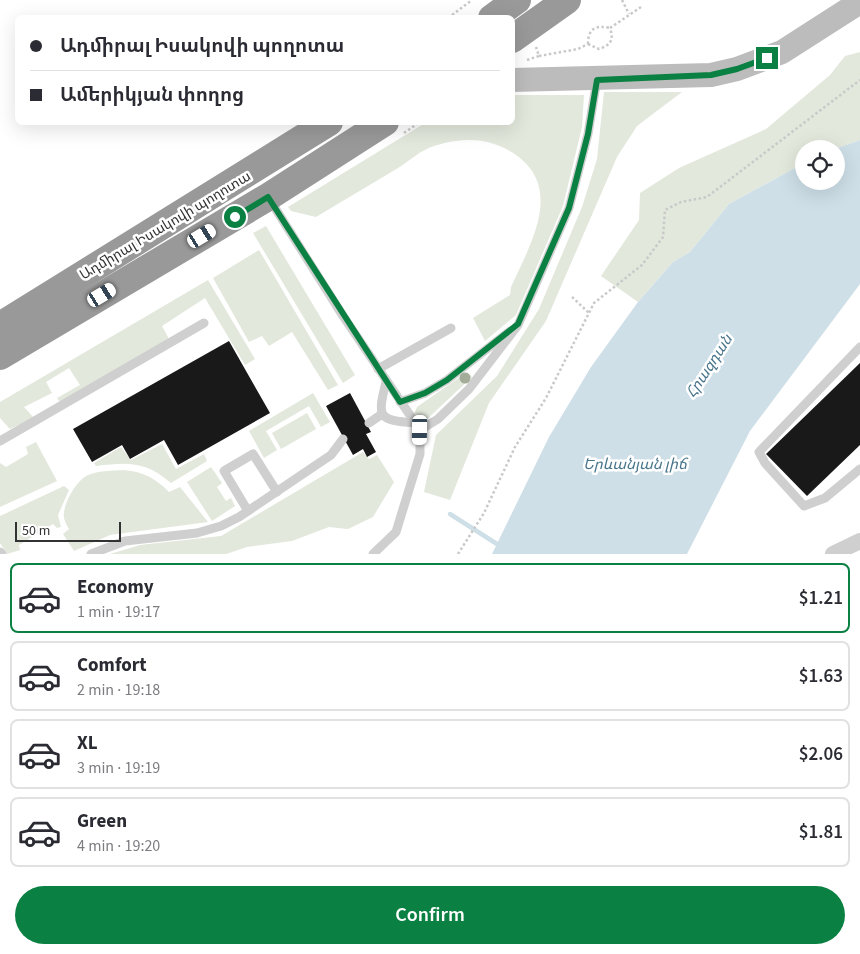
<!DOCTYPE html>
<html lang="en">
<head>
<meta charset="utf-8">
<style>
  body { margin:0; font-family:"Source Sans 3","Noto Sans Armenian",sans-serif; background:#f7f7f7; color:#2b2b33; height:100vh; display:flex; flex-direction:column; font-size:19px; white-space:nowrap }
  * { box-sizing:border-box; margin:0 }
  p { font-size:16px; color:#7c7c81 }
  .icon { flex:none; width:28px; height:28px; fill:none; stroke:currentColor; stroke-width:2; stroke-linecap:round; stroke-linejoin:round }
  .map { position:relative; height:554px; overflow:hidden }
  .sheet { display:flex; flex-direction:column; background:#fff; flex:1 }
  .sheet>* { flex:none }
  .top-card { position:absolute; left:15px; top:15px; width:500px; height:110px; border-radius:8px; box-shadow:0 5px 20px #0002; display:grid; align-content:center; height:110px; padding:0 15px; background:#fff }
  .controls { position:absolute; left:795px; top:140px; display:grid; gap:10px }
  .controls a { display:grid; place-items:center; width:50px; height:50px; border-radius:50%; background:#fff; box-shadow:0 5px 20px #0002; font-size:25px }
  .scale { position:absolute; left:15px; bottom:12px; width:106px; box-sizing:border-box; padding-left:5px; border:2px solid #323232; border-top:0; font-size:14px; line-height:18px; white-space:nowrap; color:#323232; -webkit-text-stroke:4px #fff; paint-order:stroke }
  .end { position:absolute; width:22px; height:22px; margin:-11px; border:6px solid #0b8043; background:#fff; box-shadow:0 0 0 2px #fff }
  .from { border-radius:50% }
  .car { position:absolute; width:15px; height:30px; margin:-15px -8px; border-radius:6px; box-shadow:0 0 4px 1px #0007; background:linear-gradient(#fff 24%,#345 0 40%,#fff 0 76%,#345 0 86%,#fff 0) }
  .top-card b { display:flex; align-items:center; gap:18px; height:48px; font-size:19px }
  .top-card b+b { border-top:1px solid #e1e1e2 }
  .top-card i { width:12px; height:12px; background:#2b2b33 }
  ul { padding:9px 0 0; list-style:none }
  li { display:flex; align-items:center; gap:15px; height:70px; margin:0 10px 8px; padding:0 5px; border:2px solid #e1e1e2; border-radius:8px }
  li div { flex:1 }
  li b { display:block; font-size:19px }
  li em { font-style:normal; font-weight:600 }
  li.active { border-color:#0b8043 }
  li>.icon { width:45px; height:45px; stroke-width:1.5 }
  .primary-button { display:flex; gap:10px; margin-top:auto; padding:10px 15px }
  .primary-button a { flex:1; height:58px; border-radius:30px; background:#0b8043; color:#fff; font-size:20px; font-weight:600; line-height:58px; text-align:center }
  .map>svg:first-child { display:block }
</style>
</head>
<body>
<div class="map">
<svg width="860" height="554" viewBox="0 0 860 554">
  <rect width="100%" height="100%" fill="#fff"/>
  <g fill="#e2e8dc">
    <path d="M860,52v88l-25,9h-31v14l-75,41 -39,48 -17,10 -35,40 -37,-26 38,-56 1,-27 39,-25 87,-39 64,-54 15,-19z"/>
    <path d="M604,92h78l-45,34 -20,31 -71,164 -57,82 -39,97 -26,-8 12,-57 61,-59 42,-67 43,-102 15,-48z"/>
    <path d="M513,95h71l-2,32 -19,79 -47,109 -31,26 -12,-23 37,-23 1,-8c21,-46 56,-104 -3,-137 -24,-13 -49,-12 -74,-4 -13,4 -25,15 -36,22 -27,16 -55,33 -82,49l-25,-6 -3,-4 137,-84 87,-1z"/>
    <path d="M266,226l89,149 -12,8 -90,-150z"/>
    <path d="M259,250l79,135 -10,5 -36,-58 -23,14 -7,-10 -13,6 -36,-64z"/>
    <path d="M208,280l47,79 -10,6 -40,-67 -43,28 7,13 -108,64 -4,-5 23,-13 -11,-17 -23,14 6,11 -28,14 10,11 -24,11 -10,-11v-16z"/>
    <path d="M467,372l5,5 -46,43 -11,-1 -1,-5 3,-7z"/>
    <path d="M313,393l17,29 -9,5 -12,-21 -43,25 11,19 -13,8 -15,-27z"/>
    <path d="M307,413l9,16 -35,20 -9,-16z"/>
    <path d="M36,442l21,39 -57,26v-44l6,4 22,-13 -2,-7z"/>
    <path d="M162,444l14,25 28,-15 3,7 -36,22c-25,-22 -44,-21 -75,-17l-2,-3 27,-16 10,13z"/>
    <path d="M363,452l6,7 8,-4 17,27 -21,35 -25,12 -19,-2 -37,14 -45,6 -21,7h-116l30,-9 81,-9z"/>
    <path d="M211,467l11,16 -5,4 9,14 5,-3 4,8 -23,15 -25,-39z"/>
    <path d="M124,470c20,2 31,8 45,22l11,-5 28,35 -98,13 -36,16 -11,-17 6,-5c-2,-3 -4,-7 -5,-11 -2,-11 9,-31 18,-39 10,-9 29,-8 42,-9z"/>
    <path d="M64,486l5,4 -11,25 3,12 -4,1 -4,-4 -34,21 1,5 -13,4 -7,-11v-27z"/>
  </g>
  <path fill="#cedfe8" d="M860,140v144l-110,147 -63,123h-195l57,-117 42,-70 47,-65 35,-40 17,-10 39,-48 75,-41v18h32l-1,-32z"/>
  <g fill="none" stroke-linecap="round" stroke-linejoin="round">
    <path stroke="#cedfe8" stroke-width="4.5" d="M450,514l47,30"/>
  </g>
  <g fill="#191919">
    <path d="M229,341l41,72 -92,52 -14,-25 -34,19 -8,-14 -30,17 -19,-33z"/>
    <path d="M860,363v82l-53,51 -41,-42z"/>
    <path d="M350,393l21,39 -5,2 10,18 -9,5 -4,-8 -10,6 -27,-49z"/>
  </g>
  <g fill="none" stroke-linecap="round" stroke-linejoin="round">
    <g stroke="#c9c9c9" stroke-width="2.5" stroke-dasharray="2.5 2.5" stroke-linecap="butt">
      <path d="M622,0l7,14"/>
      <path d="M448,18l24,-18"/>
      <path d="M610,28l31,-21"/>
      <path d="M588,44l11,5c12,-4 15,-9 11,-21"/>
      <path d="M588,44c0,-16 8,-19 22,-16"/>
      <path d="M539,56l39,-7 10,-5"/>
      <path d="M527,60l12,-4 -3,-9"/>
      <path d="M404,133l16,-11"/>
      <path d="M572,297l17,16"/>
      <path d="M458,554l26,-41 31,-66 31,-49 48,-95 48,-38 21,-28 2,-27 16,-8 26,-5 153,-117"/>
    </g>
    <g stroke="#cfcfcf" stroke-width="9">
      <path d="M270,200l73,116 77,114v24l-24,78 -23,22"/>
      <path d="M860,347l-101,105 6,11 39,43 21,-8 35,-29"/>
      <path d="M378,369l73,-41"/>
      <path d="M386,382c-9,36 -8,38 29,41"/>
      <path d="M400,402l25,-9 22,-13 63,-49"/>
      <path d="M369,423l13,-9"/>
      <path d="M420,430l18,-11 31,-30 49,-64 51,-117 19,-74 9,-55"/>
      <path d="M0,441l204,-118"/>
      <path d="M248,511l-24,-40 29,-17 24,38"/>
      <path d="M0,552l2,2"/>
      <path d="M91,554l34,-13 72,-8 24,-7 18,-9 92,-62 12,-16"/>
    </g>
    <path stroke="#cfcfcf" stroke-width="16" d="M833,554l27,-13"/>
    <path stroke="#bcbcbc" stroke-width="24" d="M512,80l199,-5 26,-6 45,-17 78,-50"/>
    <g stroke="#999" stroke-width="28">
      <path d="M492,18l25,-18"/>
      <path d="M512,39l55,-39"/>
      <path d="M0,326l329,-204"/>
      <path d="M0,356l268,-159 117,-75"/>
    </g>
  </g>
  <circle fill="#a3ac98" cx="465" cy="378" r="5.5"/>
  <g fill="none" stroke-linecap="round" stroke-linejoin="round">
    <path stroke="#0b8043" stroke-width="6" d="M235,217l33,-20 132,205 25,-9 22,-13 71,-56 51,-116 19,-74 9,-54 114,-5 26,-6 30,-11"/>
  </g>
  <g text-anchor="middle" stroke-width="5" stroke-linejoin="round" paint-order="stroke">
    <g font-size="14" fill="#323232" stroke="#fff">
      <text transform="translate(165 225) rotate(-31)" y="5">Ադմիրալ Իսակովի պողոտա</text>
    </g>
    <g font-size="15" font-style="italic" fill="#48758c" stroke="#fff">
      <text transform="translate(709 366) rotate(-57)" y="5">Հրազդան</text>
      <text x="635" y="469">Երևանյան լիճ</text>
    </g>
  </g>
</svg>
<div class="controls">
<a><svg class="icon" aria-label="locate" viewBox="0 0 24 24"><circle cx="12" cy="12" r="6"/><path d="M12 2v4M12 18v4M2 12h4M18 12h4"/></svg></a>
</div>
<div class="scale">50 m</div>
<i class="end from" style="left:235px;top:217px"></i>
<i class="end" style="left:767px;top:58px"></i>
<i class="car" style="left:202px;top:236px;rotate:59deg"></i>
<i class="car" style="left:102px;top:295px;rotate:59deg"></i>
<i class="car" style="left:420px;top:430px;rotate:181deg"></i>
<div class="top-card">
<b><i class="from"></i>Ադմիրալ Իսակովի պողոտա</b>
<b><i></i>Ամերիկյան փողոց</b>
</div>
</div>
<section class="sheet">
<ul>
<li class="active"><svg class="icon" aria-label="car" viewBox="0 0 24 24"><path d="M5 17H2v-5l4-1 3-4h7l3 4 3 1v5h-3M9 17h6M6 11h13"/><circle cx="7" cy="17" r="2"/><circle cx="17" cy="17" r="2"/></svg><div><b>Economy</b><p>1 min · 19:17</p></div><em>$1.21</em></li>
<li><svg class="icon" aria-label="car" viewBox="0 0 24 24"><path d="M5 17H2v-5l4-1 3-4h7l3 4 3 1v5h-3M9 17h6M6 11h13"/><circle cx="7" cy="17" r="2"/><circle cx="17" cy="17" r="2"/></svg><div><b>Comfort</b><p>2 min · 19:18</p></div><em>$1.63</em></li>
<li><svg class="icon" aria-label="car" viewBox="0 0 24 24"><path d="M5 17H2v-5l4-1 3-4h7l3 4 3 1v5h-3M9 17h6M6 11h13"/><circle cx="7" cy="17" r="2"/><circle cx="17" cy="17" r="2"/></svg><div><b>XL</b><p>3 min · 19:19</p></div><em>$2.06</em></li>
<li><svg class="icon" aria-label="car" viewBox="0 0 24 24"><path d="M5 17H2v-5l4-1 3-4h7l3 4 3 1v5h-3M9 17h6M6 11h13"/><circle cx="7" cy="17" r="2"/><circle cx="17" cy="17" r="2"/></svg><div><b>Green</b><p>4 min · 19:20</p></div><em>$1.81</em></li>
</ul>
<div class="primary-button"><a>Confirm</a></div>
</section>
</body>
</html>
